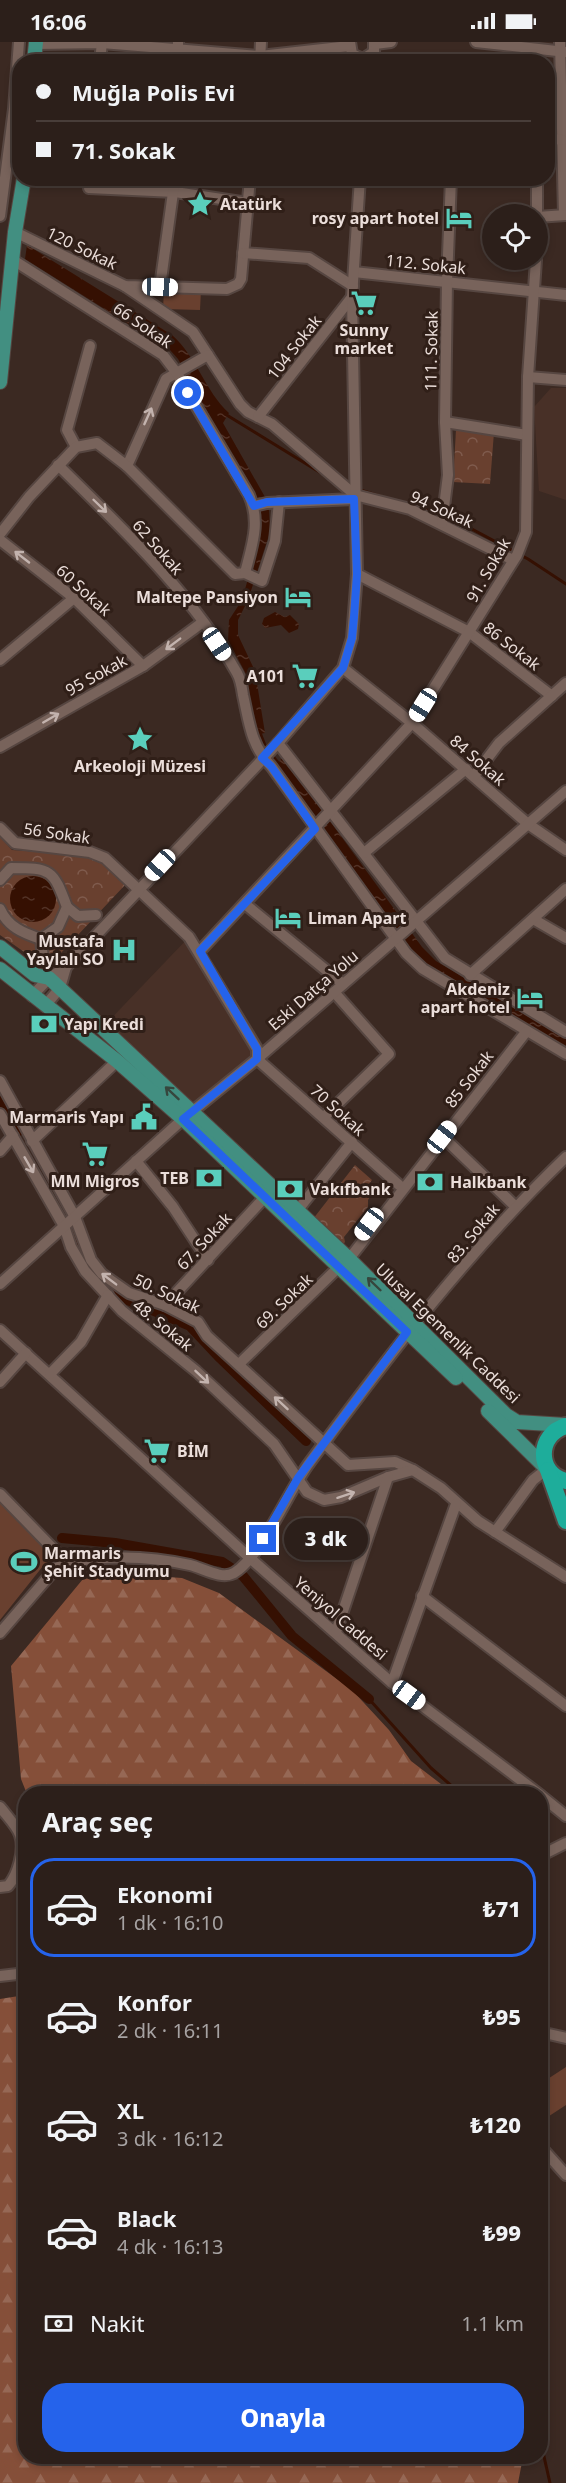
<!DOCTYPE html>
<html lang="tr">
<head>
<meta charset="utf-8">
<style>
  body { margin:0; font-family:"Noto Sans",sans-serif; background:#342723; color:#f1f3f6; height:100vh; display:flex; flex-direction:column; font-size:22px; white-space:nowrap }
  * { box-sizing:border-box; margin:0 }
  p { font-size:20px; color:#a6a2a2 }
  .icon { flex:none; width:33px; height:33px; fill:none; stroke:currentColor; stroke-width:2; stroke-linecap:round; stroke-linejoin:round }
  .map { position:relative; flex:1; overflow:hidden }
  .side { position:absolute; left:18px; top:1744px; width:530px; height:678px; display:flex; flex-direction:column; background:#2c1f1a; border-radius:24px; box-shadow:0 3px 9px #0003,0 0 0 2px #483d39 }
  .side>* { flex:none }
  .top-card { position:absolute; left:12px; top:12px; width:543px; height:132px; border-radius:24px; box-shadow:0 3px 9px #0003,0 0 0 2px #483d39; display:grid; align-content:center; height:132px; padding:0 24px; background:#2c1f1a }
  .tools { position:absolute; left:482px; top:162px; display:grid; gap:12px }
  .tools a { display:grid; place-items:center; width:66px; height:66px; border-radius:50%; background:#2c1f1a; box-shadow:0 3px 9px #0003,0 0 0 2px #483d39; font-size:30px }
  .end { position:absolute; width:27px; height:27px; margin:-14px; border:8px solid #2563eb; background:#fff; box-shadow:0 0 0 3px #fff }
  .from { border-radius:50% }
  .bubble { position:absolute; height:42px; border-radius:21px; background:#2c1f1a; box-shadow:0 3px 9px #0003,0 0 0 2px #483d39; font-size:20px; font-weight:800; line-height:42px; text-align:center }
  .car { position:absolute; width:18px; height:36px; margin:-18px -9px; border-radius:8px; box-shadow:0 0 4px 2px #0007; background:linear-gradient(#fff 24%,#345 0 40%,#fff 0 76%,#345 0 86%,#fff 0) }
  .top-card b { display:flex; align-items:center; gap:21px; height:57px; font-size:22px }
  .top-card b+b { border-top:2px solid #483d39 }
  .top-card i { width:15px; height:15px; background:#f1f3f6 }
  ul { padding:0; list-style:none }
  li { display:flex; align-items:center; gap:18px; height:99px; margin:0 12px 9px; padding:0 12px; border:3px solid transparent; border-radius:24px }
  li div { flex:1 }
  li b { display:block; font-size:22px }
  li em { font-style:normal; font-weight:800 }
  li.on { border-color:#2563eb }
  li>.icon { width:54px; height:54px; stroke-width:1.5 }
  h2 { padding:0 24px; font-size:27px; line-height:72px }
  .pay { display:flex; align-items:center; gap:15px; height:66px; padding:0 24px; font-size:22px }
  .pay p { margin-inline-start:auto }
  .primary-button { display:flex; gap:12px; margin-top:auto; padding:12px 24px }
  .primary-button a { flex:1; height:69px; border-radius:24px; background:#2563eb; color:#fff; font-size:24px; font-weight:800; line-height:69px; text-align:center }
  .status { display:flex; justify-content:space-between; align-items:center; height:42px; padding:0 30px; background:#2c1f1a; direction:ltr }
  .status svg { height:16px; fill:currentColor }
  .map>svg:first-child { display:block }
</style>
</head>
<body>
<div class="status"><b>16:06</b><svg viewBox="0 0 49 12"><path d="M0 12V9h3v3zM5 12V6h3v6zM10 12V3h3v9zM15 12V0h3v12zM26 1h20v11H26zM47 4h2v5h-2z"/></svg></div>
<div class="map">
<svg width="566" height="2441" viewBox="0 0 566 2441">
  <defs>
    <pattern id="forest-firs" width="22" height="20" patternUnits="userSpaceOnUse" patternTransform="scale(1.5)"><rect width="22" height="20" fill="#854f39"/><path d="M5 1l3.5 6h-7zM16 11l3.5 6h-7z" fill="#966855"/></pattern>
    <pattern id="park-crowns" width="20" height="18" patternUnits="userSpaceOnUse" patternTransform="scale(1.5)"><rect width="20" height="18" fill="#69402f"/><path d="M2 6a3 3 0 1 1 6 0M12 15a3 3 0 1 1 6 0" fill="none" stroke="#7f5b4d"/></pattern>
    <pattern id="water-ripples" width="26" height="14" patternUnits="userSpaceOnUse" patternTransform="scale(1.5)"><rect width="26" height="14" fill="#351002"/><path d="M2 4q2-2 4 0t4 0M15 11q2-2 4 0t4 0" fill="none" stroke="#523226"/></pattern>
  </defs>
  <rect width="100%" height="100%" fill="#3b2922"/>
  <g fill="#483027">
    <path d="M551,346h15v112l-27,-9 -5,-84z"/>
    <path d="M189,895l68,122 -65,52 -90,-83z"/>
  </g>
  <g fill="#69402f">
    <path d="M164,247l37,1 -1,20 -37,-1z"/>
    <path d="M0,1461l54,55 -11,8 -43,54z"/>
    <path d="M566,2025v38l-26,17v-38z"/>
  </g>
  <g fill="url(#forest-firs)">
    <path d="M128,1532l54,4 37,15 133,97 37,40 22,31 43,33h-427l-6,-15 -10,-113 72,-87z"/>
    <path d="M25,1953l1,462h497l-5,26h-518v-484z"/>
  </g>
  <g fill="url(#park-crowns)">
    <path d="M456,388l38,2 -4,52 -37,-2z"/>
    <path d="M0,795l12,13 85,6 28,29 -65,69 -11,5 -12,2 -37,-26z"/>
    <path d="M355,1123l17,15 -6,8 6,6 -4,6v7l-24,30 1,5 -3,4 -29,-27z"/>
  </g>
  <g fill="url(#water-ripples)">
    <path d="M27,203l145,90c25,22 33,56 57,78l-6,10 42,74 4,12 1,23 -22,68 -10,20v15l17,36 10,62 -10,2 -9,-61 -18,-34 1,-20 13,-20 19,-68 -1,-17 -4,-15 -78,-141 -8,-9 -145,-91z"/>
    <path d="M275,570l10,5 5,-2 9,9 -1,5 -9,4 -8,-8 -16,3 -3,-4 2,-6z"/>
    <path d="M283,715l139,190 14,14 130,78v10l-141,-82 -149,-202z"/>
    <circle cx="33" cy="857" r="23"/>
  </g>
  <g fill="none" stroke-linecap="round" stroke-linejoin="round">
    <g stroke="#351002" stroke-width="3">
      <path d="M225,372l96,59"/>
      <path d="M357,447l26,8"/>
      <path d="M415,464l25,8"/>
      <path d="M455,478l73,39 38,25"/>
      <path d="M259,688l7,18 14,17"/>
      <path d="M369,1657l62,69 30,26"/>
      <path d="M540,2397l10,44"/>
    </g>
    <g stroke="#351002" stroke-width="10">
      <path d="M0,1055l19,34"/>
      <path d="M71,1185l16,34"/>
      <path d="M101,1235l24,22 65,27 30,32 86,83"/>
      <path d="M62,1496l53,5 107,19 21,14 49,60 77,63"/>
    </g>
    <g stroke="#564641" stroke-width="14">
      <g id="minor">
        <path d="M350,0l2,12 11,5 11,-7v-10"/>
        <path d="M476,0l90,10"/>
        <path d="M560,0l4,173"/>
        <path d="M36,2l66,-1 158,13 89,-10"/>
        <path d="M375,2l16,-2"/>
        <path d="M100,20l2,-20"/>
        <path d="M178,20v-20"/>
        <path d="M260,20l1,-20"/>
        <path d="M548,96l14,2"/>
        <path d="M90,136l-1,10 86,4 73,11"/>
        <path d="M537,136v36"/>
        <path d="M0,174l14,-107 5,-67"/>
        <path d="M537,175l29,-2"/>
        <path d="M15,190l110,54 102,3 11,-5 3,-5 9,-101"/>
        <path d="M243,211l66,5 44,28"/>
        <path d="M354,230l212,23"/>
        <path d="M125,244l68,46 47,72 8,8 24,12 83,71 55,14 103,51"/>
        <path d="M160,245l15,-109"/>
        <path d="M528,335l38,3"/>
        <path d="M258,375l94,-120"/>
        <path d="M445,380l82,13"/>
        <path d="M76,405l-9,-17 23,-84"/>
        <path d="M58,423c64,63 135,130 179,208 4,7 5,15 6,22 6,27 8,51 28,71l135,187 17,16 143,85"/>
        <path d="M127,424l39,-87 42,-24"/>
        <path d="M254,464l13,-3 87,-4"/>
        <path d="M442,481l6,-48 -3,-53 2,-141 4,-103"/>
        <path d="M0,492l29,-37 47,-50 21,-4 30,23 108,108 10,-1c7,-28 16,-51 4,-78l-73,-123 -13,-17 -150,-95"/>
        <path d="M0,498l74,58 69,68"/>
        <path d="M245,531l17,8 13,-40 4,-39"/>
        <path d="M357,532l112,58 83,64"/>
        <path d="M0,618l74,-62"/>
        <path d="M343,626l69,55 116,101 38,26"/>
        <path d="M278,701l167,215 121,74"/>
        <path d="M0,705l143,-81 60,-44"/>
        <path d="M474,734l25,-33 67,-60"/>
        <path d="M0,786l15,15 75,9 15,6 84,79 68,112v10l142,126"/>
        <path d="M364,811l102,-84"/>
        <path d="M0,838l11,-12c40,0 42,1 56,39l-9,20 -17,12c-18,-6 -33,-12 -41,-30"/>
        <path d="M245,862l98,80"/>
        <path d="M67,865l11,9 18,-1"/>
        <path d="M533,877l33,19"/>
        <path d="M41,897l2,21"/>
        <path d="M200,909l212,-228 105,-168 9,-23 2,-155 8,-117"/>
        <path d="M470,933l96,-86"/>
        <path d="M32,954l17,-18 17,-11 212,-224 65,-75 9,-30 5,-64 -5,-277 8,-119"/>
        <path d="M45,964l15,-18 6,-21"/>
        <path d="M0,1039l75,136 16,43 11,14 27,19 36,12 33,17 9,14 141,129 47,-3 18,8 28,18 37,33 88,56"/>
        <path d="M0,1072l64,112 7,21 14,24 37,40 74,60 78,73 33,48 17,8 17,-3 47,-20 25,-7"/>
        <path d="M324,1075l65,-63 -55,-62"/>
        <path d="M443,1095l72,69"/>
        <path d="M32,1099l85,-80"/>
        <path d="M0,1109l13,-15"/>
        <path d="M136,1119l37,46 35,53"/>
        <path d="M297,1169l55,-69"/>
        <path d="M349,1217l177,-227"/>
        <path d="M0,1242l183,-165 74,-60 309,-268"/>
        <path d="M165,1263l100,-108"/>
        <path d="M0,1288l251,229 141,124 147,111"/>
        <path d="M239,1322l105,-102"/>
        <path d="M50,1332l31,-32 27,-47"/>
        <path d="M0,1340l26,-29"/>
        <path d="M0,1452l67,69"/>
        <path d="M495,1490l38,-52 14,-11"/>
        <path d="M422,1554l144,110"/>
        <path d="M336,1590l52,-155"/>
        <path d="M0,1591l56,-65c36,-16 97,-11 134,-3 13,3 31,15 44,8 28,-17 54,-82 76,-111 79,-107 160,-213 256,-305"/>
        <path d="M392,1641l64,-179"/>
        <path d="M540,1753l26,21"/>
        <path d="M0,1765c6,8 17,19 20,28 5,15 -2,40 -12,51l-8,1"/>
        <path d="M540,1814l26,-13"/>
        <path d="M0,1934l26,-3"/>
        <path d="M540,1990l26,6"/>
        <path d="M540,2104l26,29"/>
      </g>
    </g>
    <g stroke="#564641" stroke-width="16">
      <g id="major">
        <path d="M34,20l2,-20"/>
        <path d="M0,340l15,-150 9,-54"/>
        <path d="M0,905l35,28 14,3 296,277 161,160 11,7 49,3"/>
        <path d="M0,927l117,92 66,58 273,259"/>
        <path d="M488,1369l59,58"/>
      </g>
    </g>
    <g stroke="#564641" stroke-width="20">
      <g id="highway">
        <path d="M566,1384c-29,8 -30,48 0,55"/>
        <path d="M548,1428l18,51"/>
      </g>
    </g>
    <use href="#minor" stroke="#78635b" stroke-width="10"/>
    <use href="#major" stroke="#428f81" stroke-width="14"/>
    <use href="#highway" stroke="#1ead9b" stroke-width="16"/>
  </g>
  <defs><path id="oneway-shaft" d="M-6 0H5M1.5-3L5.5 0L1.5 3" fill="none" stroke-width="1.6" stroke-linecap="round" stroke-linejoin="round" transform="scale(1.5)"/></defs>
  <g stroke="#c3b3ae">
    <use href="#oneway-shaft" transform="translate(148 374) rotate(-66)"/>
    <use href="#oneway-shaft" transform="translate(100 464) rotate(44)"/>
    <use href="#oneway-shaft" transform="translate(22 515) rotate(-142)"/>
    <use href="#oneway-shaft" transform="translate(173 602) rotate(143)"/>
    <use href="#oneway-shaft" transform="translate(51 676) rotate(-30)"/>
    <use href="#oneway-shaft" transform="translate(29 1123) rotate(60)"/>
    <use href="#oneway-shaft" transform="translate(109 1237) rotate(-143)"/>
    <use href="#oneway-shaft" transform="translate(202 1335) rotate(43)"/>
    <use href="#oneway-shaft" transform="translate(281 1361) rotate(-137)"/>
    <use href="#oneway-shaft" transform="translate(346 1453) rotate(-18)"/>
  </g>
  <g stroke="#36463d">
    <use href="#oneway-shaft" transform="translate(172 1051) rotate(-137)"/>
    <use href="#oneway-shaft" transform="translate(374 1242) rotate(-136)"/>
  </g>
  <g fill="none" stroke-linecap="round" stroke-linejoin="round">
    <path stroke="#2563eb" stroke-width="8" d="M188,351l66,113 13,-4 87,-3 3,75 -3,43 -2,21 -9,30 -81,90 9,8 44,63 -115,122 57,98v10l-74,60 224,213 -109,146 -35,61"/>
  </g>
  <defs>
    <g id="sight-bare" transform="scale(2.07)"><path d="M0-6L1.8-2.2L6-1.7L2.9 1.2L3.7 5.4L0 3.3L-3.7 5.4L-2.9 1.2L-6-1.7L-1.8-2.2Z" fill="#5acebc" stroke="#301f18" stroke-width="2.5" paint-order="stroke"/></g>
    <g id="hotel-bare" transform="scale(2.07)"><path d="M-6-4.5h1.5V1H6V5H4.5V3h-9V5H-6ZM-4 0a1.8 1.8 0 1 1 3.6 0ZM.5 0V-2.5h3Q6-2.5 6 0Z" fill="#5acebc" stroke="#301f18" stroke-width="2.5" paint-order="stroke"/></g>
    <g id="supermarket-bare" transform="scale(2.07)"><path d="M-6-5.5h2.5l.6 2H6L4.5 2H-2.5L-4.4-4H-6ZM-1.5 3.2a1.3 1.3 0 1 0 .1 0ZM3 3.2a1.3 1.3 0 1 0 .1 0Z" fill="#5acebc" stroke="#301f18" stroke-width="2.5" paint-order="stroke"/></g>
    <g id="hospital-bare" transform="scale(2.07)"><path d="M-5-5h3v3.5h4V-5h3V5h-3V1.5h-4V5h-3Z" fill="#5acebc" stroke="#301f18" stroke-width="2.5" paint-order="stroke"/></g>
    <g id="bank-bare" transform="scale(2.07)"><path d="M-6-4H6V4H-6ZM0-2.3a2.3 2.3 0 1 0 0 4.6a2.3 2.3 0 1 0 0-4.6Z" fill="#5acebc" stroke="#301f18" stroke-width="2.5" paint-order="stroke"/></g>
    <g id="civic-bare" transform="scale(2.07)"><path d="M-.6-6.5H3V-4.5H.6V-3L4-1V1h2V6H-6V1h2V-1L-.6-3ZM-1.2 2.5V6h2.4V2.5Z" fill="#5acebc" stroke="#301f18" stroke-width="2.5" paint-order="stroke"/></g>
    <g id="stadium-bare" transform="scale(2.07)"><path d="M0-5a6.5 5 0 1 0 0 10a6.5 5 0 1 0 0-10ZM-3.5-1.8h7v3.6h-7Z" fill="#5acebc" stroke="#301f18" stroke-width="2.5" paint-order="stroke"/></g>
  </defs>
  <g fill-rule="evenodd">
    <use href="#sight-bare" x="200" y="162"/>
    <use href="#hotel-bare" x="459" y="176"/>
    <use href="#supermarket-bare" x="364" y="261"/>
    <use href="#hotel-bare" x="298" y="555"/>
    <use href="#supermarket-bare" x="305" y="634"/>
    <use href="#sight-bare" x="140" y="697"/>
    <use href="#hotel-bare" x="288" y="876"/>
    <use href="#hospital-bare" x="124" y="908"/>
    <use href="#hotel-bare" x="530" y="956"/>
    <use href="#bank-bare" x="44" y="982"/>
    <use href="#civic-bare" x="144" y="1075"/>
    <use href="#supermarket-bare" x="95" y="1112"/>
    <use href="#bank-bare" x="209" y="1136"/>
    <use href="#bank-bare" x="430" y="1140"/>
    <use href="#bank-bare" x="290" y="1147"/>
    <use href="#supermarket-bare" x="157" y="1409"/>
    <use href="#stadium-bare" x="24" y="1520"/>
  </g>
  <g text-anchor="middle" stroke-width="6" stroke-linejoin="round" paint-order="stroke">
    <g font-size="16" font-weight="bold" fill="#ebdeda" stroke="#301f18" text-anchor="start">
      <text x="220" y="168">Atatürk</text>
      <text x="439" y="182" text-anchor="end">rosy apart hotel</text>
      <text x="364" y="294" text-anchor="middle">Sunny<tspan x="364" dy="18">market</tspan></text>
      <text x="278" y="561" text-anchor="end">Maltepe Pansiyon</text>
      <text x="285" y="640" text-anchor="end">A101</text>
      <text x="140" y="730" text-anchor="middle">Arkeoloji Müzesi</text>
      <text x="308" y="882">Liman Apart</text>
      <text x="104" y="905" text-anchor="end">Mustafa<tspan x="104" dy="18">Yaylalı SO</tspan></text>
      <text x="510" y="953" text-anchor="end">Akdeniz<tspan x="510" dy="18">apart hotel</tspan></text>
      <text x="64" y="988">Yapı Kredi</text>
      <text x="124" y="1081" text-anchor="end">Marmaris Yapı</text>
      <text x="189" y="1142" text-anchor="end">TEB</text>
      <text x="95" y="1145" text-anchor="middle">MM Migros</text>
      <text x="450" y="1146">Halkbank</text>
      <text x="310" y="1153">Vakıfbank</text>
      <text x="177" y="1415">BİM</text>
      <text x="44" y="1517">Marmaris<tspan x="44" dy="18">Şehit Stadyumu</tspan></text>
    </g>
    <g font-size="16" fill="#ebdeda" stroke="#301f18">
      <text transform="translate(82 206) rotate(26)" y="6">120 Sokak</text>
      <text transform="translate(426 222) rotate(6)" y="6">112. Sokak</text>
      <text transform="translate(143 283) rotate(34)" y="6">66 Sokak</text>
      <text transform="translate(294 305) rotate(-52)" y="6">104 Sokak</text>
      <text transform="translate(431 309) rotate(-89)" y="6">111. Sokak</text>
      <text transform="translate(442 467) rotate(24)" y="6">94 Sokak</text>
      <text transform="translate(158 505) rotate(49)" y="6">62 Sokak</text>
      <text transform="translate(488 528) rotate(-60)" y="6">91. Sokak</text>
      <text transform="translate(84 548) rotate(42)" y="6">60 Sokak</text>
      <text transform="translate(512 604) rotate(38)" y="6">86 Sokak</text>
      <text transform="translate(96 633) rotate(-29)" y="6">95 Sokak</text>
      <text transform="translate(478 718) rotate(41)" y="6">84 Sokak</text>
      <text transform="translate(57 791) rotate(8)" y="6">56 Sokak</text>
      <text transform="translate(313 948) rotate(-41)" y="6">Eski Datça Yolu</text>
      <text transform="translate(469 1037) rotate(-52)" y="6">85 Sokak</text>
      <text transform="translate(338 1068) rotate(42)" y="6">70 Sokak</text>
      <text transform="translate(473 1191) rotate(-50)" y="6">83. Sokak</text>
      <text transform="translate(204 1199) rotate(-47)" y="6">67. Sokak</text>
      <text transform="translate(167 1251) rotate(25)" y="6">50. Sokak</text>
      <text transform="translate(284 1259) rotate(-44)" y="6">69. Sokak</text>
      <text transform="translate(163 1283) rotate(39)" y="6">48. Sokak</text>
      <text transform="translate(448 1291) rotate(44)" y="6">Ulusal Egemenlik Caddesi</text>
      <text transform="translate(341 1576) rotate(41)" y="6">Yeniyol Caddesi</text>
    </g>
  </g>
</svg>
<div class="tools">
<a><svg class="icon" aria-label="locate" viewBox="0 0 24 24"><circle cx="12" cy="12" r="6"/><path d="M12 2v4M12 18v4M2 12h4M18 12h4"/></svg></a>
</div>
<i class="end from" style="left:188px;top:351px"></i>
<i class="end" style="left:263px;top:1497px"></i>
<div class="bubble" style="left:284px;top:1476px;width:84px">3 dk</div>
<i class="car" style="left:160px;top:245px;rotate:92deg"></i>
<i class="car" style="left:217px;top:602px;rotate:146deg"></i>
<i class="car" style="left:423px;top:663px;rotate:212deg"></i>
<i class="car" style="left:160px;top:823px;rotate:223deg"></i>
<i class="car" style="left:442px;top:1095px;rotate:38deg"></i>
<i class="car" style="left:369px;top:1182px;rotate:217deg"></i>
<i class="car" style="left:409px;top:1653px;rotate:126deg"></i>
<div class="top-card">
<b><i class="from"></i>Muğla Polis Evi</b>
<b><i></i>71. Sokak</b>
</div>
<section class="side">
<h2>Araç seç</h2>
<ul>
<li class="on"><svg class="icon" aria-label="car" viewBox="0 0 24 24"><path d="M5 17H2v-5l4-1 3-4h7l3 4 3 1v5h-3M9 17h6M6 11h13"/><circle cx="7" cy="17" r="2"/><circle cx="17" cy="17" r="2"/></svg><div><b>Ekonomi</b><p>1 dk · 16:10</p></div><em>₺71</em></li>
<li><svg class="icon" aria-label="car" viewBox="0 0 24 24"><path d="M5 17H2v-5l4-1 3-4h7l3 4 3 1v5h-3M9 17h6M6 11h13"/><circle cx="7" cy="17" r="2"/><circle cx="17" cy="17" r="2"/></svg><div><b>Konfor</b><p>2 dk · 16:11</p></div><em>₺95</em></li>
<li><svg class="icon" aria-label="car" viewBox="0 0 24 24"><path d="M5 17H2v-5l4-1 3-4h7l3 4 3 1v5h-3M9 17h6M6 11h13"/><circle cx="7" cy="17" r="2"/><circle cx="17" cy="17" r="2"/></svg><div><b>XL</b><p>3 dk · 16:12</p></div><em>₺120</em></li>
<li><svg class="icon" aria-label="car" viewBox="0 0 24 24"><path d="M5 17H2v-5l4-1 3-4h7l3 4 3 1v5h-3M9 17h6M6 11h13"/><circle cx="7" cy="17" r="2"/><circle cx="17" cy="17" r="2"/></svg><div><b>Black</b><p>4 dk · 16:13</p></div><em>₺99</em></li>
</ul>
<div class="pay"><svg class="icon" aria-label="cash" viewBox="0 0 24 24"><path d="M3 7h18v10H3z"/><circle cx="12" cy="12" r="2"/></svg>Nakit<p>1.1 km</p></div>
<div class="primary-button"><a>Onayla</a></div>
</section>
</div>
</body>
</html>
